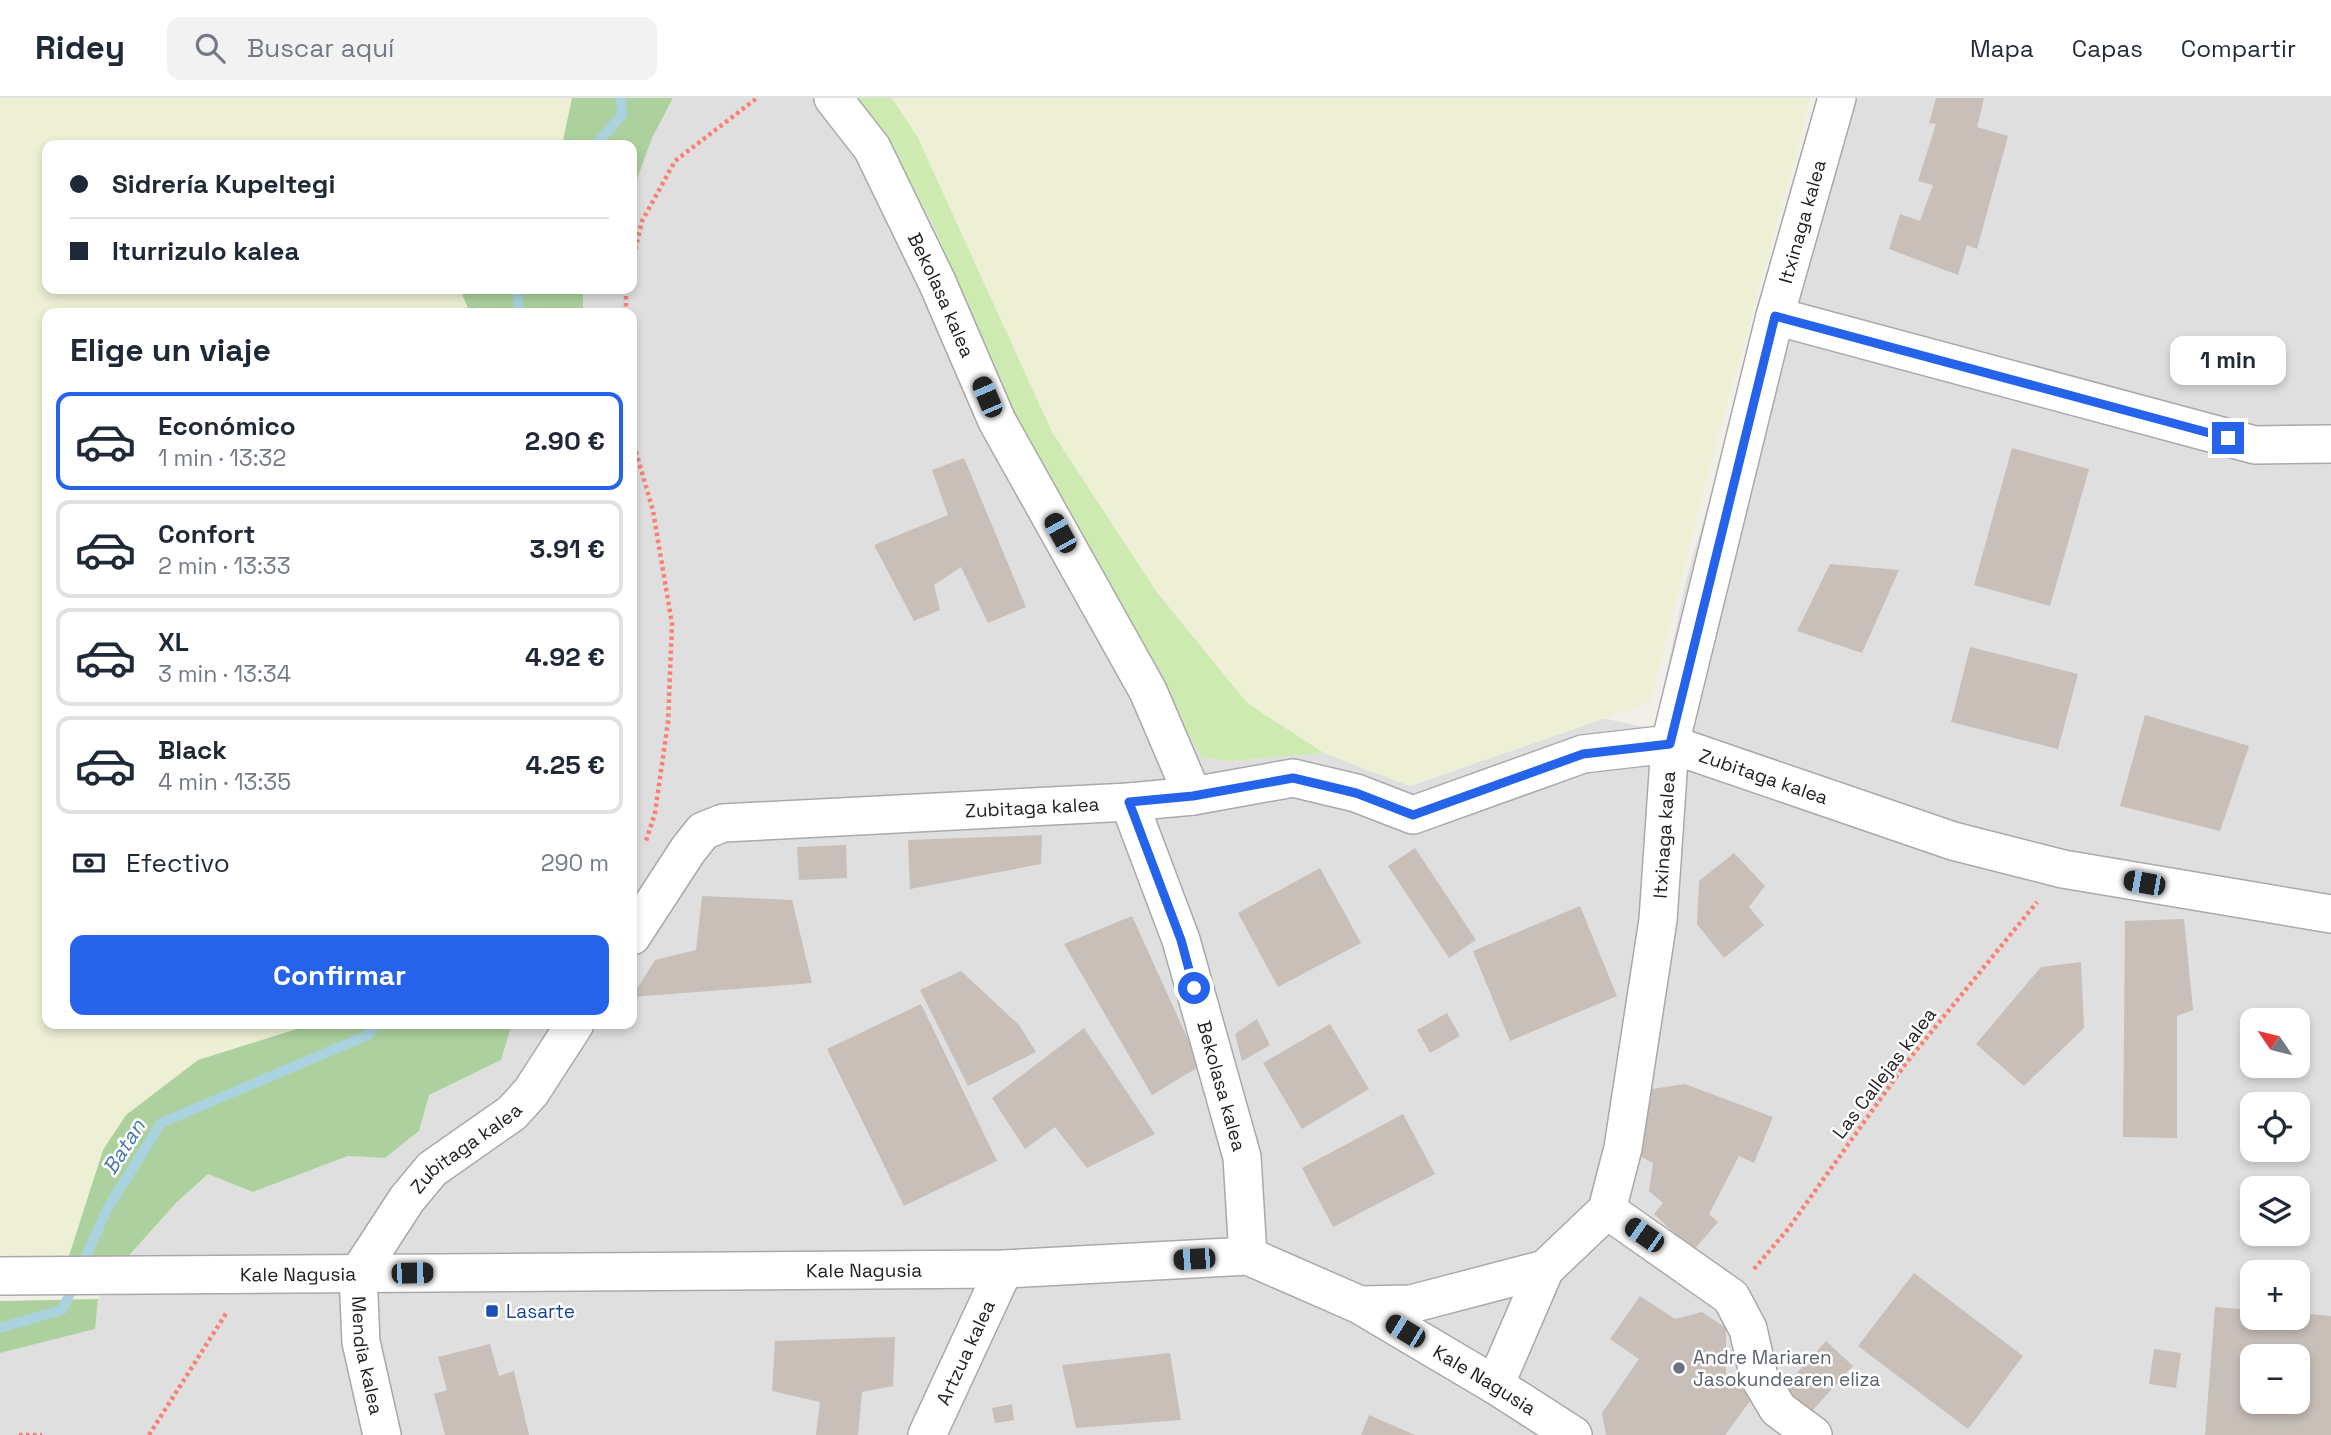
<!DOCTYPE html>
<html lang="es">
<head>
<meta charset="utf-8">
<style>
  body { margin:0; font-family:"Space Grotesk",sans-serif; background:#f2f2f3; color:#1f2937; height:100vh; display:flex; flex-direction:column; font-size:26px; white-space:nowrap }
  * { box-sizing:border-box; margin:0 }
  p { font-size:23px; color:#747a83 }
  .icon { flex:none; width:38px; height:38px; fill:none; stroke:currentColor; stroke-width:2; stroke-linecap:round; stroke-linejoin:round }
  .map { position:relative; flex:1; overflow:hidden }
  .drawer { position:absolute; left:42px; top:210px; width:595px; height:721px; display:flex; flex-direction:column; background:#fff; border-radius:14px; box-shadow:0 4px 10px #0003 }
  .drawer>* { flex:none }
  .hud { position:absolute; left:42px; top:42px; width:595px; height:154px; border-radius:14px; box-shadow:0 4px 10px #0003; display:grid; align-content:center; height:154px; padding:0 28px; background:#fff }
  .needle { width:46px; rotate:305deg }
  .tools { position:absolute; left:2240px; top:910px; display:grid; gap:14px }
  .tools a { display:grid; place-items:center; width:70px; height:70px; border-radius:14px; background:#fff; box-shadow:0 4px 10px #0003; font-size:35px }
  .end { position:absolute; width:32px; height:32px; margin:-16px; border:9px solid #2563eb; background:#fff; box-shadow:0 0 0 4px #fff }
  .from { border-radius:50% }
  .bubble { position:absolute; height:49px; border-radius:14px; background:#fff; box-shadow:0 4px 10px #0003; font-size:23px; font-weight:700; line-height:49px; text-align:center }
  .car { position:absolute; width:21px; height:42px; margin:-21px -10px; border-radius:9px; box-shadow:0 0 5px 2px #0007; background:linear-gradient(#222 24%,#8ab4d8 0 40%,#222 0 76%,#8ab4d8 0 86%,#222 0) }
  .hud b { display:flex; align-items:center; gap:24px; height:66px; font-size:26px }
  .hud b+b { border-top:2px solid #e0e1e3 }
  .hud i { width:18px; height:18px; background:#1f2937 }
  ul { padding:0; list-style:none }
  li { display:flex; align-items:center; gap:21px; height:98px; margin:0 14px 10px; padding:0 14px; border:4px solid #e0e1e3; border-radius:14px }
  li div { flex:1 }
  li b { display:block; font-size:26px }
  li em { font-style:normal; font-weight:700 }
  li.selected { border-color:#2563eb }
  li>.icon { width:63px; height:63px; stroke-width:1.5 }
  h2 { padding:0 28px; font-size:32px; line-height:84px }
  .pay { display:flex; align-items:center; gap:18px; height:77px; padding:0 28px; font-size:26px }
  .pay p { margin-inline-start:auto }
  .action { display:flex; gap:14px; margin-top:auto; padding:14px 28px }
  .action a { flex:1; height:80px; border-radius:14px; background:#2563eb; color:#fff; font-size:28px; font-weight:700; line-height:80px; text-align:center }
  header { display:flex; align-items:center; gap:42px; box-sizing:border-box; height:98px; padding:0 35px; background:#fff; border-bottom:2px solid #e0e1e3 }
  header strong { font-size:33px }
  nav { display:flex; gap:38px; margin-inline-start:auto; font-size:24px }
  .search { width:490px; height:63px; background:#f2f2f3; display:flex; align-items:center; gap:18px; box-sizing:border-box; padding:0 24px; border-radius:14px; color:#747a83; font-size:26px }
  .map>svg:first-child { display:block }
</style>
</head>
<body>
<header>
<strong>Ridey</strong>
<div class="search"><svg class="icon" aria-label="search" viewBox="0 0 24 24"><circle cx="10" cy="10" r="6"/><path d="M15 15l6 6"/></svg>Buscar aquí</div>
<nav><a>Mapa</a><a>Capas</a><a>Compartir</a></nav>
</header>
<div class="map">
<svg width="2331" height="1337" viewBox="0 0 2331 1337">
  <rect width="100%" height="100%" fill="#f2efe9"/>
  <path fill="#e0dfdf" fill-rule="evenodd" d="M673,0h179l78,119 58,143 213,397 29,4 94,-8 86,33 192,-68 52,11 33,-152 139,-479h505v1337h-2331v-82l95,-24 3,-30 27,-39 50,-56 33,-30 45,18 95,-36 37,2 34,-27 9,-36 73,-35 11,-36h120v-363l5,-35 -5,-36v-277h-49v-24h49v-96l20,-55zM2252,922h46v46h-46zM2252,1006h46v46h-46zM2252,1090h46v46h-46zM2252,1174h46v46h-46zM2252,1258h46v46h-46z"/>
  <g fill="#eef0d5">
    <path d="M0,0h572l-10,47h-515v144h413l10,24h-423v711h266l-210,126 -35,109h-68z"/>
    <path d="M892,0h919l-108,395 -53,210 -240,83 -86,-33 -77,-50 -91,-112 -104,-159 -134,-294z"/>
  </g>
  <path fill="#cdebb0" d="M852,0h40l26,40 134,294 104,159 91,112 77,50 -94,8 -29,-4 -145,-263 -68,-134 -58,-143z"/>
  <g fill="#add19e">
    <path d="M572,0h101l-21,40 -20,55v-48h-70z"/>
    <path d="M460,191h123v24h-113z"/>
    <path d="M313,926h199l-11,36 -72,35 -10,36 -34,27 -37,-2 -95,36 -45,-18 -33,30 -50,56 -57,-1 35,-109 23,-35 72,-55z"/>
    <path d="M98,1201l-3,30 -95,24v-52z"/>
  </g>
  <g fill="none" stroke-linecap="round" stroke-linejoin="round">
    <g stroke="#aad3df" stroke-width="10">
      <path d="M595,47l27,-30 -1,-17"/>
      <path d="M517,191l2,24"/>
      <path d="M81,1170l26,-59 54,-86 207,-88 8,-11"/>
      <path d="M0,1230l62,-18 13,-27"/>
    </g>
  </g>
  <g fill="#c7bfb8" fill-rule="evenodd">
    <path d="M1936,0h48l-7,29 31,9 -31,113 -10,-4 -9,30 -69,-26 11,-35 20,7 13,-36 -15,-4 18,-57 -7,-1z"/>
    <path d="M2012,350l77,21 -39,137 -76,-21z"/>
    <path d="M964,360l62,149 -38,16 -27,-56 -27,18 6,25 -26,11 -40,-76 74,-30 -16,-45z"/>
    <path d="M1830,466l69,6 -37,83 -65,-22z"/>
    <path d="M1970,549l108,27 -20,75 -107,-27z"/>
    <path d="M2145,617l104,31 -29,85 -100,-25z"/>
    <path d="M1042,737l-1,29 -131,25 -2,-49z"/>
    <path d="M846,747l1,33 -48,2 -2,-33z"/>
    <path d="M1415,750l61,92 -27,18 -61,-92z"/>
    <path d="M1734,755l31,33 -16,21 15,18 -40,33 -27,-34 2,-43z"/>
    <path d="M1320,770l41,75 -83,44 -40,-74z"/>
    <path d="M702,798l90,4 20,83 -180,14 23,-37 41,-10z"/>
    <path d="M1580,808l37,90 -107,45 -37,-90z"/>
    <path d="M1132,818l68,150 -48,29 -88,-151z"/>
    <path d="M2184,821l9,91 -16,6v122l-54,-1 2,-216z"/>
    <path d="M2081,864l3,66 -60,58 -48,-42 65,-77z"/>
    <path d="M961,873l58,54 17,27 -68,34 -48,-96z"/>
    <path d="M921,906l76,157 -93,45 -77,-157z"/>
    <path d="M1447,915l13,23 -30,17 -13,-23z"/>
    <path d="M1257,921l13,26 -28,16 -7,-27z"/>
    <path d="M1330,926l39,65 -67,40 -39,-66z"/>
    <path d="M1084,930l71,106 -68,34 -32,-41 -30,22 -33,-51z"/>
    <path d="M1685,986l88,33 -19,46 -15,-7 -30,58 9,8 -25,29 -39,-37 9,-11 -14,-12 4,-28 -13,-7 6,-66z"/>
    <path d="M1403,1016l32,60 -102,53 -31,-59z"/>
    <path d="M1914,1175l109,83 -55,73 -110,-83z"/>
    <path d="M1640,1198l35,23 27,-7 24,16v50l27,19 -28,38h-119l-4,-22 37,-54 -29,-20z"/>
    <path d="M2215,1209l37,3v8h46v-5l33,3v119h-126zM2252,1258h46v46h-46z"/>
    <path d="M895,1239l-2,49 -31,6 -4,43h-42l4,-33 -48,-11 3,-50z"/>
    <path d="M1826,1243l27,25 -42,46 -27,-25z"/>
    <path d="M490,1246l9,32 15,-5 15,64h-84l-11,-41 13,-4 -9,-33z"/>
    <path d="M2154,1251l27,4 -5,35 -27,-4z"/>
    <path d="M1170,1255l11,67 -105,8 -14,-63z"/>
    <path d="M1012,1306l2,16 -19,3 -3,-15z"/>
    <path d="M1369,1317l46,20h-54z"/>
  </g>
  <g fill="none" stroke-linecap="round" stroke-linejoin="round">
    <g stroke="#a9a9a9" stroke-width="40">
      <g id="minor">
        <path id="s1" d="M833,0l39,50 65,134 60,139 151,270 45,105"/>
        <path d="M1775,218l480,129 76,-1"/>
        <path id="s2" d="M1129,704l52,138 61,217 6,99"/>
        <path id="s3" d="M632,838l56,-86 15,-19 20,-8 406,-21 64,-6 100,-18 63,15 57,22 170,-61 87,-10 283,97 110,28 268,45"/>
        <path d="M1607,1112l124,87 17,32 11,48 19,32 35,26"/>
        <path id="s4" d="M358,1176l49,-75 25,-30 80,-56 19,-21 44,-68"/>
        <path id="s5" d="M358,1176l3,68 21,93"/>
        <path id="s6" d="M0,1178l1004,-7 244,-13 112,49 135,80 78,50"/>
        <path d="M1360,1207l51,-1 134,-35"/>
        <path id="s7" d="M1495,1287l50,-116 62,-59 16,-62 35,-228 12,-176 105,-428 62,-218"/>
        <path id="s8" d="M927,1337l77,-166"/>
      </g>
    </g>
    <g stroke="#fa8072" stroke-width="4.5" stroke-dasharray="3.5 3.5" stroke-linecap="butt">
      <path d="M632,165l10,-42 33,-60 82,-63"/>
      <path d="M626,191v24"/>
      <path d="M632,340l21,73 19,113 -4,98 -13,91 -10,31"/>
      <path d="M1754,1171l34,-40 118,-166 131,-161"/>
      <path d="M19,1337h23"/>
      <path d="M149,1337l78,-123"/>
    </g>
    <use href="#minor" stroke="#fff" stroke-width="37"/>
  </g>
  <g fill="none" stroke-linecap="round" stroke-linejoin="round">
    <path stroke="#2563eb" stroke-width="9" d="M1194,890l-13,-48 -52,-138 64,-6 100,-18 63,15 57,22 170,-61 87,-10 105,-428 453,122"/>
  </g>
  <rect fill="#1a4fb4" stroke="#fff" stroke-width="2.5" x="485" y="1206" width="14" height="14" rx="3.5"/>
  <circle fill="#6b7280" stroke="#fff" stroke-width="2.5" cx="1679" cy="1270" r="7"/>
  <g text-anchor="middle" stroke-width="5" stroke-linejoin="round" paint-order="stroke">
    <g font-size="19" fill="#222" stroke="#fff">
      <text dy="7" stroke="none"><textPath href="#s7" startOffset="1222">Itxinaga kalea</textPath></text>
      <text dy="7" stroke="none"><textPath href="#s1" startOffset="226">Bekolasa kalea</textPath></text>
      <text dy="7" stroke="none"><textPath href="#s3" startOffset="1214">Zubitaga kalea</textPath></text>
      <text dy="7" stroke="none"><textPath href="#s3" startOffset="458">Zubitaga kalea</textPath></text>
      <text dy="7" stroke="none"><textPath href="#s7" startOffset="592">Itxinaga kalea</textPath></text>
      <text transform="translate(1884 975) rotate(-53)" y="7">Las Callejas kalea</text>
      <text dy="7" stroke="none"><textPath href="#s2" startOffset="299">Bekolasa kalea</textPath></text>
      <text dy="7" stroke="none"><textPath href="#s4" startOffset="168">Zubitaga kalea</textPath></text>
      <text dy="7" stroke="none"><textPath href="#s6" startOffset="864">Kale Nagusia</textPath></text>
      <text dy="7" stroke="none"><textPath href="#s6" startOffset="298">Kale Nagusia</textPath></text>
      <text dy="7" stroke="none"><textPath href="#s8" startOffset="91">Artzua kalea</textPath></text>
      <text dy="7" stroke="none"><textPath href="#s5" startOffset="82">Mendia kalea</textPath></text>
      <text dy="7" stroke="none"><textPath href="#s6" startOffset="1516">Kale Nagusia</textPath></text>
    </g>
    <g font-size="19" fill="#164399" stroke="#fff" text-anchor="start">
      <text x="506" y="1220">Lasarte</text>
    </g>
    <g font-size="19" fill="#5b616d" stroke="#fff" text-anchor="start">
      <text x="1693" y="1266">Andre Mariaren<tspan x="1693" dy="22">Jasokundearen eliza</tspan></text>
    </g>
    <g font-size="21" font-style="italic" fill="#4a7aab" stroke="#fff">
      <text transform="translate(124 1049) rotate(-58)" y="7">Batan</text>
    </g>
  </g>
</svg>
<div class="tools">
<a><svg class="needle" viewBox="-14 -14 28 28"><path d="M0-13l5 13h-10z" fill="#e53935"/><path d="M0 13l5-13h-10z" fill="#747a83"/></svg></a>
<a><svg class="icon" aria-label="locate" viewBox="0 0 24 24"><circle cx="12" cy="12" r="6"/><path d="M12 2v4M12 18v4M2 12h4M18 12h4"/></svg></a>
<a><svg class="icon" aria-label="layers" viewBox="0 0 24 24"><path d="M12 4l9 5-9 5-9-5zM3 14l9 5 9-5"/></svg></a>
<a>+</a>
<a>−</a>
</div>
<i class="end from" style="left:1194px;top:890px"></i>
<i class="end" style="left:2228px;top:340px"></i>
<div class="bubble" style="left:2170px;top:238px;width:116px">1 min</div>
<i class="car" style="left:987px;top:299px;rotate:337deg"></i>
<i class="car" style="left:1060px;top:435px;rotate:331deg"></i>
<i class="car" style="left:2144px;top:785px;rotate:280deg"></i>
<i class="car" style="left:1644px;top:1137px;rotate:305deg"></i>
<i class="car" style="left:1194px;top:1161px;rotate:267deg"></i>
<i class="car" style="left:412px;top:1175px;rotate:89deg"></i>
<i class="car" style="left:1405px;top:1233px;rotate:301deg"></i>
<div class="hud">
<b><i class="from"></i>Sidrería Kupeltegi</b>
<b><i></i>Iturrizulo kalea</b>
</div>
<section class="drawer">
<h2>Elige un viaje</h2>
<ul>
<li class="selected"><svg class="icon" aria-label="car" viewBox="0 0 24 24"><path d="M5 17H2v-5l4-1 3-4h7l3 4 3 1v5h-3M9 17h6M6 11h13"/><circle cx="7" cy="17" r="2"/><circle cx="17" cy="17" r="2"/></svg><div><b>Económico</b><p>1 min · 13:32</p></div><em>2.90 €</em></li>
<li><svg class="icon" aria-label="car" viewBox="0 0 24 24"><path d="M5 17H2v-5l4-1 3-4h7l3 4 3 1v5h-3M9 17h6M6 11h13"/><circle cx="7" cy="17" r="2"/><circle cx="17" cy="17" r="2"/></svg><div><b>Confort</b><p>2 min · 13:33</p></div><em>3.91 €</em></li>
<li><svg class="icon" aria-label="car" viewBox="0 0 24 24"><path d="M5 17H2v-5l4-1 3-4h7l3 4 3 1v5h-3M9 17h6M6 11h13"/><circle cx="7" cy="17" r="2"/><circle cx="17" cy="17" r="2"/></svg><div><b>XL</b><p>3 min · 13:34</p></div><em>4.92 €</em></li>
<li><svg class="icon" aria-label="car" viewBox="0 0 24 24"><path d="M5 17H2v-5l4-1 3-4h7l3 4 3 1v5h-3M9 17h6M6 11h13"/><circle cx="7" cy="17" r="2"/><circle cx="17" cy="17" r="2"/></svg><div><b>Black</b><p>4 min · 13:35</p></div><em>4.25 €</em></li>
</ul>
<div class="pay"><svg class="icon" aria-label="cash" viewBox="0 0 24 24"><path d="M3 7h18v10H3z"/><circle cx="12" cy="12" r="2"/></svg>Efectivo<p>290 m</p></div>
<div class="action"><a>Confirmar</a></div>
</section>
</div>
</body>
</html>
